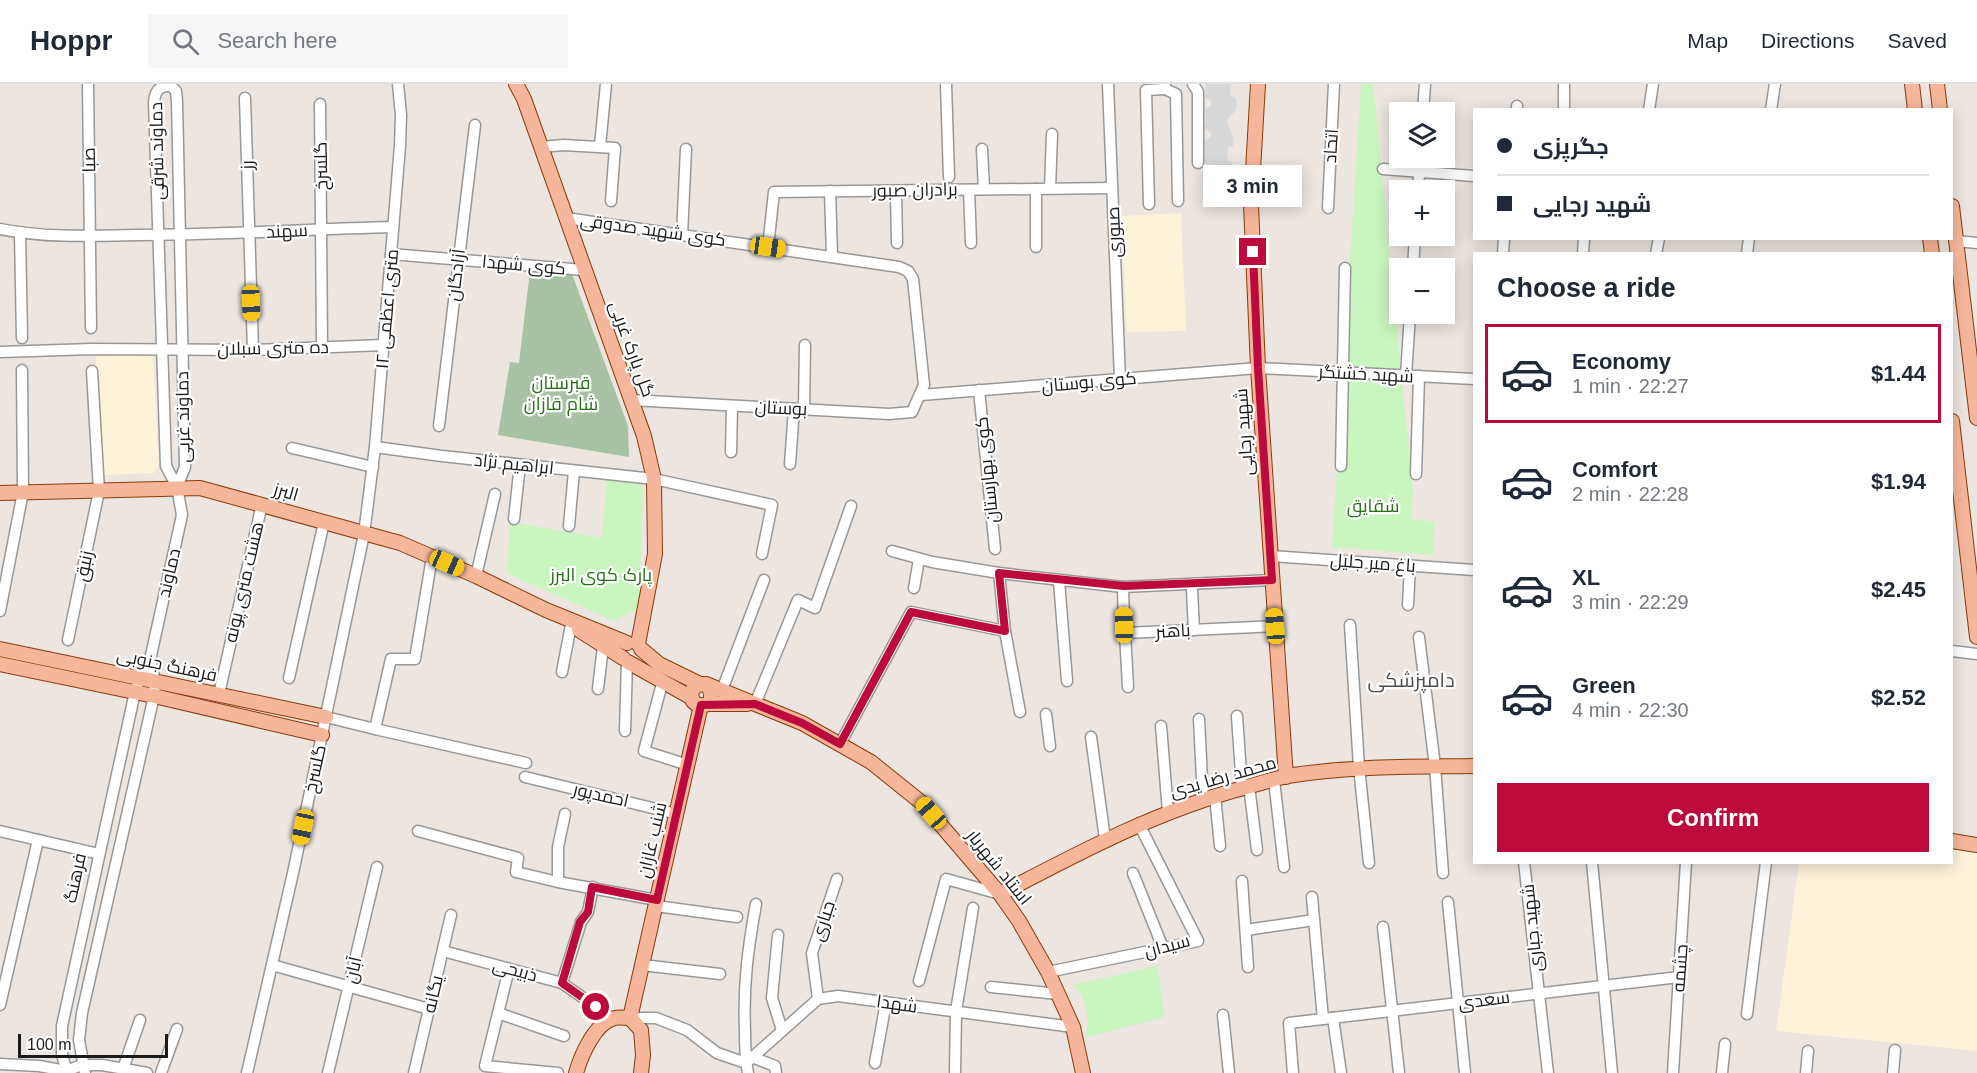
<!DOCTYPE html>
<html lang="en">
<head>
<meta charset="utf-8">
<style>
  body { margin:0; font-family:Helvetica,Cairo,sans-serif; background:#f6f6f7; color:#1f2937; height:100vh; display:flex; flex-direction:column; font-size:22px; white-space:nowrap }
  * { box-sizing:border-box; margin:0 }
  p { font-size:20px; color:#747a83 }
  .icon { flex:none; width:33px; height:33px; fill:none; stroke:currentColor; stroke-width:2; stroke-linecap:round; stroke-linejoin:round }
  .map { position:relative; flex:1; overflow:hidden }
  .panel { position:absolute; left:1473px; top:168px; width:480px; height:612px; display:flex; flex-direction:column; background:#fff; border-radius:0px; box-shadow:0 3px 15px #0003 }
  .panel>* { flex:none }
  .top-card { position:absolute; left:1473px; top:24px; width:480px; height:132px; border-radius:0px; box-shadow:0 3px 15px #0003; display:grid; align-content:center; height:132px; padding:0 24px; background:#fff }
  .tools { position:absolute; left:1389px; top:18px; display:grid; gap:12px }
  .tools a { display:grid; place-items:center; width:66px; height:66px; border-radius:0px; background:#fff; box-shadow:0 3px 15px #0003; font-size:30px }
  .scale { position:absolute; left:18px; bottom:15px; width:150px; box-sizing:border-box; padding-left:6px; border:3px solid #1b1b1b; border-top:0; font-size:16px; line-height:21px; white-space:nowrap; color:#1b1b1b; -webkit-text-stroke:4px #fff; paint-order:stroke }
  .end { position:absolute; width:27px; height:27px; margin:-14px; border:8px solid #bb0a3b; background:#fff; box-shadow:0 0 0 3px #fff }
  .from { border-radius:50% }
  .bubble { position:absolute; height:42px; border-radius:0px; background:#fff; box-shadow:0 3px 15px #0003; font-size:20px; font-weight:700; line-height:42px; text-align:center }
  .car { position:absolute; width:18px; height:36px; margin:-18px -9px; border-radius:8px; box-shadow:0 0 4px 2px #0007; background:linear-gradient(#f5c518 24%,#345 0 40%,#f5c518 0 76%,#345 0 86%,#f5c518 0) }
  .top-card b { display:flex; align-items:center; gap:21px; height:57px; font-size:22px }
  .top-card b+b { border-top:2px solid #e0e1e3 }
  .top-card i { width:15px; height:15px; background:#1f2937 }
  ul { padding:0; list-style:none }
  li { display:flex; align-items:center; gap:18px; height:99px; margin:0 12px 9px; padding:0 12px; border:3px solid transparent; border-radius:0px }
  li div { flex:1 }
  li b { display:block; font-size:22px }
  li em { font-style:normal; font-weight:700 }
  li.current { border-color:#bb0a3b }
  li>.icon { width:54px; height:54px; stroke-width:1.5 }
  h2 { padding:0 24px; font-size:27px; line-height:72px }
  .button { display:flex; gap:12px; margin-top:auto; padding:12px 24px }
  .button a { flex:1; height:69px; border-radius:0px; background:#bb0a3b; color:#fff; font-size:24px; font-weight:700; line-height:69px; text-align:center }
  header { display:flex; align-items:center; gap:36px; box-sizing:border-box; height:84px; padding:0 30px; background:#fff; border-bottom:2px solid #e0e1e3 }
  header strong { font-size:28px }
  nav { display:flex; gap:33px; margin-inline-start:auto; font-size:21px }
  .search { width:420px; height:54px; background:#f6f6f7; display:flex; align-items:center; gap:15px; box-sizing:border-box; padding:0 21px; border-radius:0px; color:#747a83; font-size:22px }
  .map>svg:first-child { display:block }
</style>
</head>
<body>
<header>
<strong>Hoppr</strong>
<div class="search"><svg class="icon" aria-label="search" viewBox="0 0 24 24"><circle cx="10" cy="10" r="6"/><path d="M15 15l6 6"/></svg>Search here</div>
<nav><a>Map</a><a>Directions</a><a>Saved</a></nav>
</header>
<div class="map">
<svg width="1977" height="989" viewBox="0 0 1977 989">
  <rect width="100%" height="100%" fill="#ece5e0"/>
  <path fill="#d9d8d8" d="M1206,0h28l-3,1 -1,10 6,3 1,6 -2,7 -7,7 -1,5 7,15 -1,8 -5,1 -1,12 5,3 2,6 -7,8v8h-23l-2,-11 8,-3 -1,-6 -6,-1 2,-12 -1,-10 7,-4v-5l-7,-3 2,-8 -1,-12 6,-3v-6l-6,-2z"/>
  <g fill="#fdf3d8">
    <path d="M1181,129l5,118 -59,1 -6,-116z"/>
    <path d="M153,270l6,111 -5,8 -48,2 -6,-4 -4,-115z"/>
    <path d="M1952,765l25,4v198l-201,-20 23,-168 153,-1z"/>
  </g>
  <path fill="#a7c3a3" d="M530,187l42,3 56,152 1,31 -131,-22 12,-73 9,1z"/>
  <g fill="#c9f5be">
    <path d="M1361,0h12l40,408 -2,27 24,3 -2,33 -101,-8z"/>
    <path d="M607,393l34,1 2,14 -4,116 -25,13 -107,-48 3,-51 92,16z"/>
    <path d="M1157,882l8,51 -79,20c2,-23 3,-34 -13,-52z"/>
  </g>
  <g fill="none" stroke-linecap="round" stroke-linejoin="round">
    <g stroke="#989898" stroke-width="13">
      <g id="minor">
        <path d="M88,0l3,244"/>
        <path d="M946,0l3,93"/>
        <path d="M1108,0l12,295"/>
        <path d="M1165,0v5l11,5 2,107"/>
        <path d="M1193,0l5,8v71"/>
        <path d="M1564,0v26"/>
        <path d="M245,14l8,252"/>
        <path d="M320,20l2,243"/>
        <path d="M1517,26v-4"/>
        <path d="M1649,26l4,-26"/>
        <path d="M1771,26l4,-26"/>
        <path d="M1423,28l2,-28"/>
        <path d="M600,62l6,-62"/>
        <path d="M540,63l24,-2 51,3 -4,53"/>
        <path d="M982,65l2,40"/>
        <path d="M1383,85l91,7"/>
        <path d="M1050,104l2,-54"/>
        <path d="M1036,105v58"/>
        <path d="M969,106l2,53"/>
        <path d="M1418,106l2,-32"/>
        <path d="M830,107l2,65"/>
        <path d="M896,107l1,52"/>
        <path d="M1149,120l-3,-114 19,-1"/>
        <path d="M1328,124l6,-124"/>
        <path d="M566,134l333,49 9,4 5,8 11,106 -12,27 -23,2 -258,-14"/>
        <path d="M0,145c45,9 92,7 137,6 86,0 171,-6 256,-8"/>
        <path d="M20,149l2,105"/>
        <path d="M682,151l4,-86"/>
        <path d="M1956,157l21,2"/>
        <path d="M768,163l6,-55 338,-4"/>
        <path d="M391,170l193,16"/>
        <path d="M1503,170l1,-16"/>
        <path d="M1583,170l1,-16"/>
        <path d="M1656,170l3,-16"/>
        <path d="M1747,170l2,-16"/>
        <path d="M1413,184l2,-32"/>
        <path d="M0,268l92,-3 161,1 131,-5"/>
        <path d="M1406,292l4,-62"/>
        <path d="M979,306l16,159"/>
        <path d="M921,311l337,-27 216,11"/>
        <path d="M804,325l1,-64"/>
        <path d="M439,342l36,-301"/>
        <path d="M375,363l67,9 212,23 118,26 -10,49"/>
        <path d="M292,364l81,19"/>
        <path d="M731,368l1,-46"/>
        <path d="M790,380l4,-55"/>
        <path d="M1341,382l4,-198"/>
        <path d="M1416,390l3,-98"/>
        <path d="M514,435l6,-54"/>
        <path d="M569,442l5,-55"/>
        <path d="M892,467l40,11 67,11 124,14 149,-7"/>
        <path d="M1271,472l203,14"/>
        <path d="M999,489l6,58 15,81"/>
        <path d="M476,492l19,-82"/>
        <path d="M1059,497l8,100"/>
        <path d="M1123,503l1,38"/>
        <path d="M914,504l5,-29"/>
        <path d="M1192,506l2,40"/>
        <path d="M1408,521l2,-39"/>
        <path d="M0,527l23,-119 -1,-122"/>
        <path d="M1350,541l9,142 10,96"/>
        <path d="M1419,553l16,129 8,107"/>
        <path d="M68,556l31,-149 -7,-120"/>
        <path d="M1952,567l25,3"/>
        <path d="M562,588l9,-47"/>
        <path d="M289,594l35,-156"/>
        <path d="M663,596l-19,71 44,14"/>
        <path d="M1128,603l-3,-54 150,-7"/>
        <path d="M598,605l5,-43"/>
        <path d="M722,606l42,-110"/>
        <path d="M219,610l43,-190"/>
        <path d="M755,620l43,-104 17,8 36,-102"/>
        <path d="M1046,630l4,32"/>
        <path d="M1237,632l5,72"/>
        <path d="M326,633l49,12 16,-70h24l17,-102"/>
        <path d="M1199,635l4,80"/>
        <path d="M1161,642l7,86"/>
        <path d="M375,645l151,34"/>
        <path d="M625,647l2,-70"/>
        <path d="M1091,653l14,102"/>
        <path d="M840,660l71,-132 94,19"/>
        <path d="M525,693l152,37"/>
        <path d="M1274,696l10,87"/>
        <path d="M1249,702l8,64"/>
        <path d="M1215,712l5,50"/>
        <path d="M0,747l99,23"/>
        <path d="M418,747l100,27 -2,14 42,10 99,18"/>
        <path d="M1524,778l24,211"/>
        <path d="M1592,778l20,211"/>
        <path d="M1133,789l30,75"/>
        <path d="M1242,797l6,86"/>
        <path d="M558,798v-35l7,-33"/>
        <path d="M1312,813l11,122"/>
        <path d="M1448,818l17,171"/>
        <path d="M656,822l81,11"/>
        <path d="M1383,843l16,146"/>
        <path d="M1246,846l68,-10"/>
        <path d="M778,851l-6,63 10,32"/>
        <path d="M443,867l119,32 50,35"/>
        <path d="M272,881l157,44"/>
        <path d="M642,881l78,9"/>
        <path d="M509,885l-24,97 73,7"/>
        <path d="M1048,888l150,-31 -59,-117"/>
        <path d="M919,897l27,-102 54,15"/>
        <path d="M562,899l19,-61 7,-10 5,-25"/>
        <path d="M991,903l67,7"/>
        <path d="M818,915l-6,-46 25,-74"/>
        <path d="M0,921l38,-165"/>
        <path d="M498,929l66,23"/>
        <path d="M1747,930l19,-152"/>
        <path d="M1223,931l6,58"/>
        <path d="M630,934h26l31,12 30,23 29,10"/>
        <path d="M1333,934l8,55"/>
        <path d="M752,973l23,9 1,7"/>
        <path d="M746,979l72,-64 20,-3 235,31"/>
        <path d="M875,979l11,-61"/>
        <path d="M0,980l39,2 27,5 16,-6h20l45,8"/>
        <path d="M123,985l17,-49"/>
        <path d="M67,989l-5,-19v-28l73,-334 5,-15 10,-17 32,-145 -5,-28 -11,-21 -12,-364c1,-11 5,-17 17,-16l5,5 1,10 8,366 -8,20"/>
        <path d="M85,989l-6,-33 3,-27 72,-317 1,-15 -5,-21"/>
        <path d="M161,989l16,-44"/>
        <path d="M247,989l46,-200 71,-339 11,-87 25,-301 1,-31 -3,-31"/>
        <path d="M328,989l49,-206"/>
        <path d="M414,989l37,-158"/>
        <path d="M748,989c-3,-14 -3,-28 -3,-42 -2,-46 3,-83 11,-127"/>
        <path d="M955,989l1,-62 17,-103"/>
        <path d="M1293,989l-4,-50 390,-46"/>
        <path d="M1673,989l13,-211"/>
        <path d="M1722,989l3,-29"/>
        <path d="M1806,989l2,-22"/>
        <path d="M1893,989l2,-23"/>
      </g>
    </g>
    <g stroke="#8a3b08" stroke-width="16">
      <g id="major">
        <path d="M516,0l8,15 120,337 10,43 1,75 -17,90"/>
        <path d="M1258,0l-7,121 7,163 28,409"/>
        <path d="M1912,0l3,26"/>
        <path d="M1937,0l3,26"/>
        <path d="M1952,122l25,212"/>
        <path d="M1930,154l2,16"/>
        <path d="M1952,337l25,216"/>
        <path d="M0,409l200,-5 200,55 76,33 70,34 81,33"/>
        <path d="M579,546l44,28"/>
        <path d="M0,565l326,68"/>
        <path d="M641,565l18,15 41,20"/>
        <path d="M628,578l64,36"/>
        <path d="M0,580l154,32 168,39"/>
        <path d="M706,600c7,7 8,23 -6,21 -14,-2 -11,-22 6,-21l96,39 69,39 51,41 78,91 19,27 29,51 25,55 10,46"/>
        <path d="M707,620h40"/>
        <path d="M1952,757l25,4"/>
        <path d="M1000,810c80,-42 159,-84 247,-107 14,-4 27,-8 40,-11 62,-10 125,-9 187,-10"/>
        <path d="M630,934l71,-313"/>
        <path d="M576,989c5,-17 19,-51 39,-55 4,-1 10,0 15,0l11,12 2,25 -2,18"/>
      </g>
    </g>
    <use href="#minor" stroke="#fff" stroke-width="10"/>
    <use href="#major" stroke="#f6b69b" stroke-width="14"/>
  </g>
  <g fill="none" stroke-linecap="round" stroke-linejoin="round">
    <path stroke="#bb0a3b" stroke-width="8" d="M596,923l-34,-24 18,-61 8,-10 4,-25 65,13 44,-195 54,-1 47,19 38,21 71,-132 94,19 -6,-58 125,13 148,-6 -14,-212 -5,-116"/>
  </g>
  <g text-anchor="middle" stroke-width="4.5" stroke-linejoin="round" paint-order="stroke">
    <g font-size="18" fill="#1b1b1b" stroke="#fff">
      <text transform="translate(1331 62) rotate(-87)" y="6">اتحاد</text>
      <text transform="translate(157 67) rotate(-91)" y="6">دماوند شرقی</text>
      <text transform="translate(89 76) rotate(-91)" y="6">صبا</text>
      <text transform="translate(247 81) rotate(-91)" y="6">رز</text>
      <text transform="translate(321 82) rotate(-91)" y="6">گلسرخ</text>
      <text transform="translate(915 106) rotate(-1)" y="6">برادران صبور</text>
      <text transform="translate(653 146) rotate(8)" y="6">کوی شهید صدوقی</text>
      <text transform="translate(287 147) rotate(-3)" y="6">سهند</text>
      <text transform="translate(1114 148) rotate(-92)" y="6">صبوری</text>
      <text transform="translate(524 181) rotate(5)" y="6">کوی شهدا</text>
      <text transform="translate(456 191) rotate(-83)" y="6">آزادگان</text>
      <text transform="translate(387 225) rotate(-85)" y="6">۱۲ متری اعظمی</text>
      <text transform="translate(273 264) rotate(-1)" y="6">ده متری سبلان</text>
      <text transform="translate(632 265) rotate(70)" y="6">گل پارک غربی</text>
      <text transform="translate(1366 290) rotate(3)" y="6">شهید خشتگر</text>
      <text transform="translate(1089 298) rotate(-5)" y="6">کوی بوستان</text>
      <text transform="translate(781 324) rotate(3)" y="6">بوستان</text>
      <text transform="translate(183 333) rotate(-91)" y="6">دماوند غربی</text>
      <text transform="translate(1244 348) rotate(-94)" y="6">شهید رجایی</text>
      <text transform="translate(514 380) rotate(6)" y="6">ابراهیم نژاد</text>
      <text transform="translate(987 386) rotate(-96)" y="6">کوی بهارستان</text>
      <text transform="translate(286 408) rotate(16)" y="6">البرز</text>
      <text transform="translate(1373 479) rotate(4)" y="6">باغ میر جلیل</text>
      <text transform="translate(84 482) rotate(-78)" y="6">زنبق</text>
      <text transform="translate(169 489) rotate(-77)" y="6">دماوند</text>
      <text transform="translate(244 498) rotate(-77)" y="6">هشت متری پونه</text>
      <text transform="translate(1173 547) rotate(-3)" y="6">باهنر</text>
      <text transform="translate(167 581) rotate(12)" y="6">فرهنگ جنوبی</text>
      <text transform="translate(315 685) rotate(-78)" y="6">گلسرخ</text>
      <text transform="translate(1223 693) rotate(-16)" y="6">محمد رضا یدی</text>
      <text transform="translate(601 711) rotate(13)" y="6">احمدپور</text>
      <text transform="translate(652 756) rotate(-77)" y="6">شنب غازان</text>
      <text transform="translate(999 783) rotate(51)" y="6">استاد شهریار</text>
      <text transform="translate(75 794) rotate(-78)" y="6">فرهنگ</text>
      <text transform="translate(823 837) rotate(-72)" y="6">جباری</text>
      <text transform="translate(1532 844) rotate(-96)" y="6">شهید جباری</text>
      <text transform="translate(1167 862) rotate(-15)" y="6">سیدان</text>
      <text transform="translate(1680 884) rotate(-86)" y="6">چشمه</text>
      <text transform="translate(353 886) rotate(-77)" y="6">آبان</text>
      <text transform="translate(515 886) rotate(15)" y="6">ذبیحی</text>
      <text transform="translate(433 910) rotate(-77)" y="6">یگانه</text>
      <text transform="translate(1484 916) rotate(-7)" y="6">سعدی</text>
      <text transform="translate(897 920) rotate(8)" y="6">شهدا</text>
    </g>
    <g font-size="18" fill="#237110" stroke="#fff">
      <text x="561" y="305">قبرستان<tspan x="561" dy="21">شام قازان</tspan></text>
      <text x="1373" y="428">شقایق</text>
      <text x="601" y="497">پارک کوی البرز</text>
    </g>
    <g font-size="20" fill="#4e4e4e" stroke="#fff">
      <text x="1411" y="603">دامپزشکی</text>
    </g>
  </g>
</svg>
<div class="tools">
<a><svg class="icon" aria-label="layers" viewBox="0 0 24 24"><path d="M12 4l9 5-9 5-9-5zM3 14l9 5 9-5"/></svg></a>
<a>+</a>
<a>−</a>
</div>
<div class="scale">100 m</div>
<i class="end from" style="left:596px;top:923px"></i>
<i class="end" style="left:1253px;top:168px"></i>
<div class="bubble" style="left:1203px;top:81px;width:99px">3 min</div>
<i class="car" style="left:768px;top:163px;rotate:98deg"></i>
<i class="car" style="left:251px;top:219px;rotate:178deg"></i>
<i class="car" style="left:447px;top:479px;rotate:114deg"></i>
<i class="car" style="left:1124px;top:541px;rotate:359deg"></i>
<i class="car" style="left:1275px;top:542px;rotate:356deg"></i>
<i class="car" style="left:931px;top:729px;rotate:319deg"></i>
<i class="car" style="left:303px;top:743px;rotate:192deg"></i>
<div class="top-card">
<b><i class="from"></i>جگرپزی</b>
<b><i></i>شهید رجایی</b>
</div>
<section class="panel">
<h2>Choose a ride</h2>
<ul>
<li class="current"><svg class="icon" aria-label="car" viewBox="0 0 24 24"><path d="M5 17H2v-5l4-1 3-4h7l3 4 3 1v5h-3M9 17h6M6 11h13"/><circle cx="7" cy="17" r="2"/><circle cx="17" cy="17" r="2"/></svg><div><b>Economy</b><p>1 min · 22:27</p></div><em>$1.44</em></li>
<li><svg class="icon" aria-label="car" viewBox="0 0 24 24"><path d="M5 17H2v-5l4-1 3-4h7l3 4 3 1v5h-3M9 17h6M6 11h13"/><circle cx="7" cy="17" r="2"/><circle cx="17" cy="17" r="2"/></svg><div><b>Comfort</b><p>2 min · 22:28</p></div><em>$1.94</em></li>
<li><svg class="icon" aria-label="car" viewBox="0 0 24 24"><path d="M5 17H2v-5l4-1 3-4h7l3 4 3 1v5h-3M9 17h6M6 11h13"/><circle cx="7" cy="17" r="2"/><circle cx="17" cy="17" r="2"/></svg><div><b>XL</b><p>3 min · 22:29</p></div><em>$2.45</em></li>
<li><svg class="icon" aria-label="car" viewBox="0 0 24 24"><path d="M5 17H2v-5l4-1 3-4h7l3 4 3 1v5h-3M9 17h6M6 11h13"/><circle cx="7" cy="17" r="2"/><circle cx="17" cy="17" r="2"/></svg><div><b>Green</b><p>4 min · 22:30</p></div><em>$2.52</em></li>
</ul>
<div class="button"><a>Confirm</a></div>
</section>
</div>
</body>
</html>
